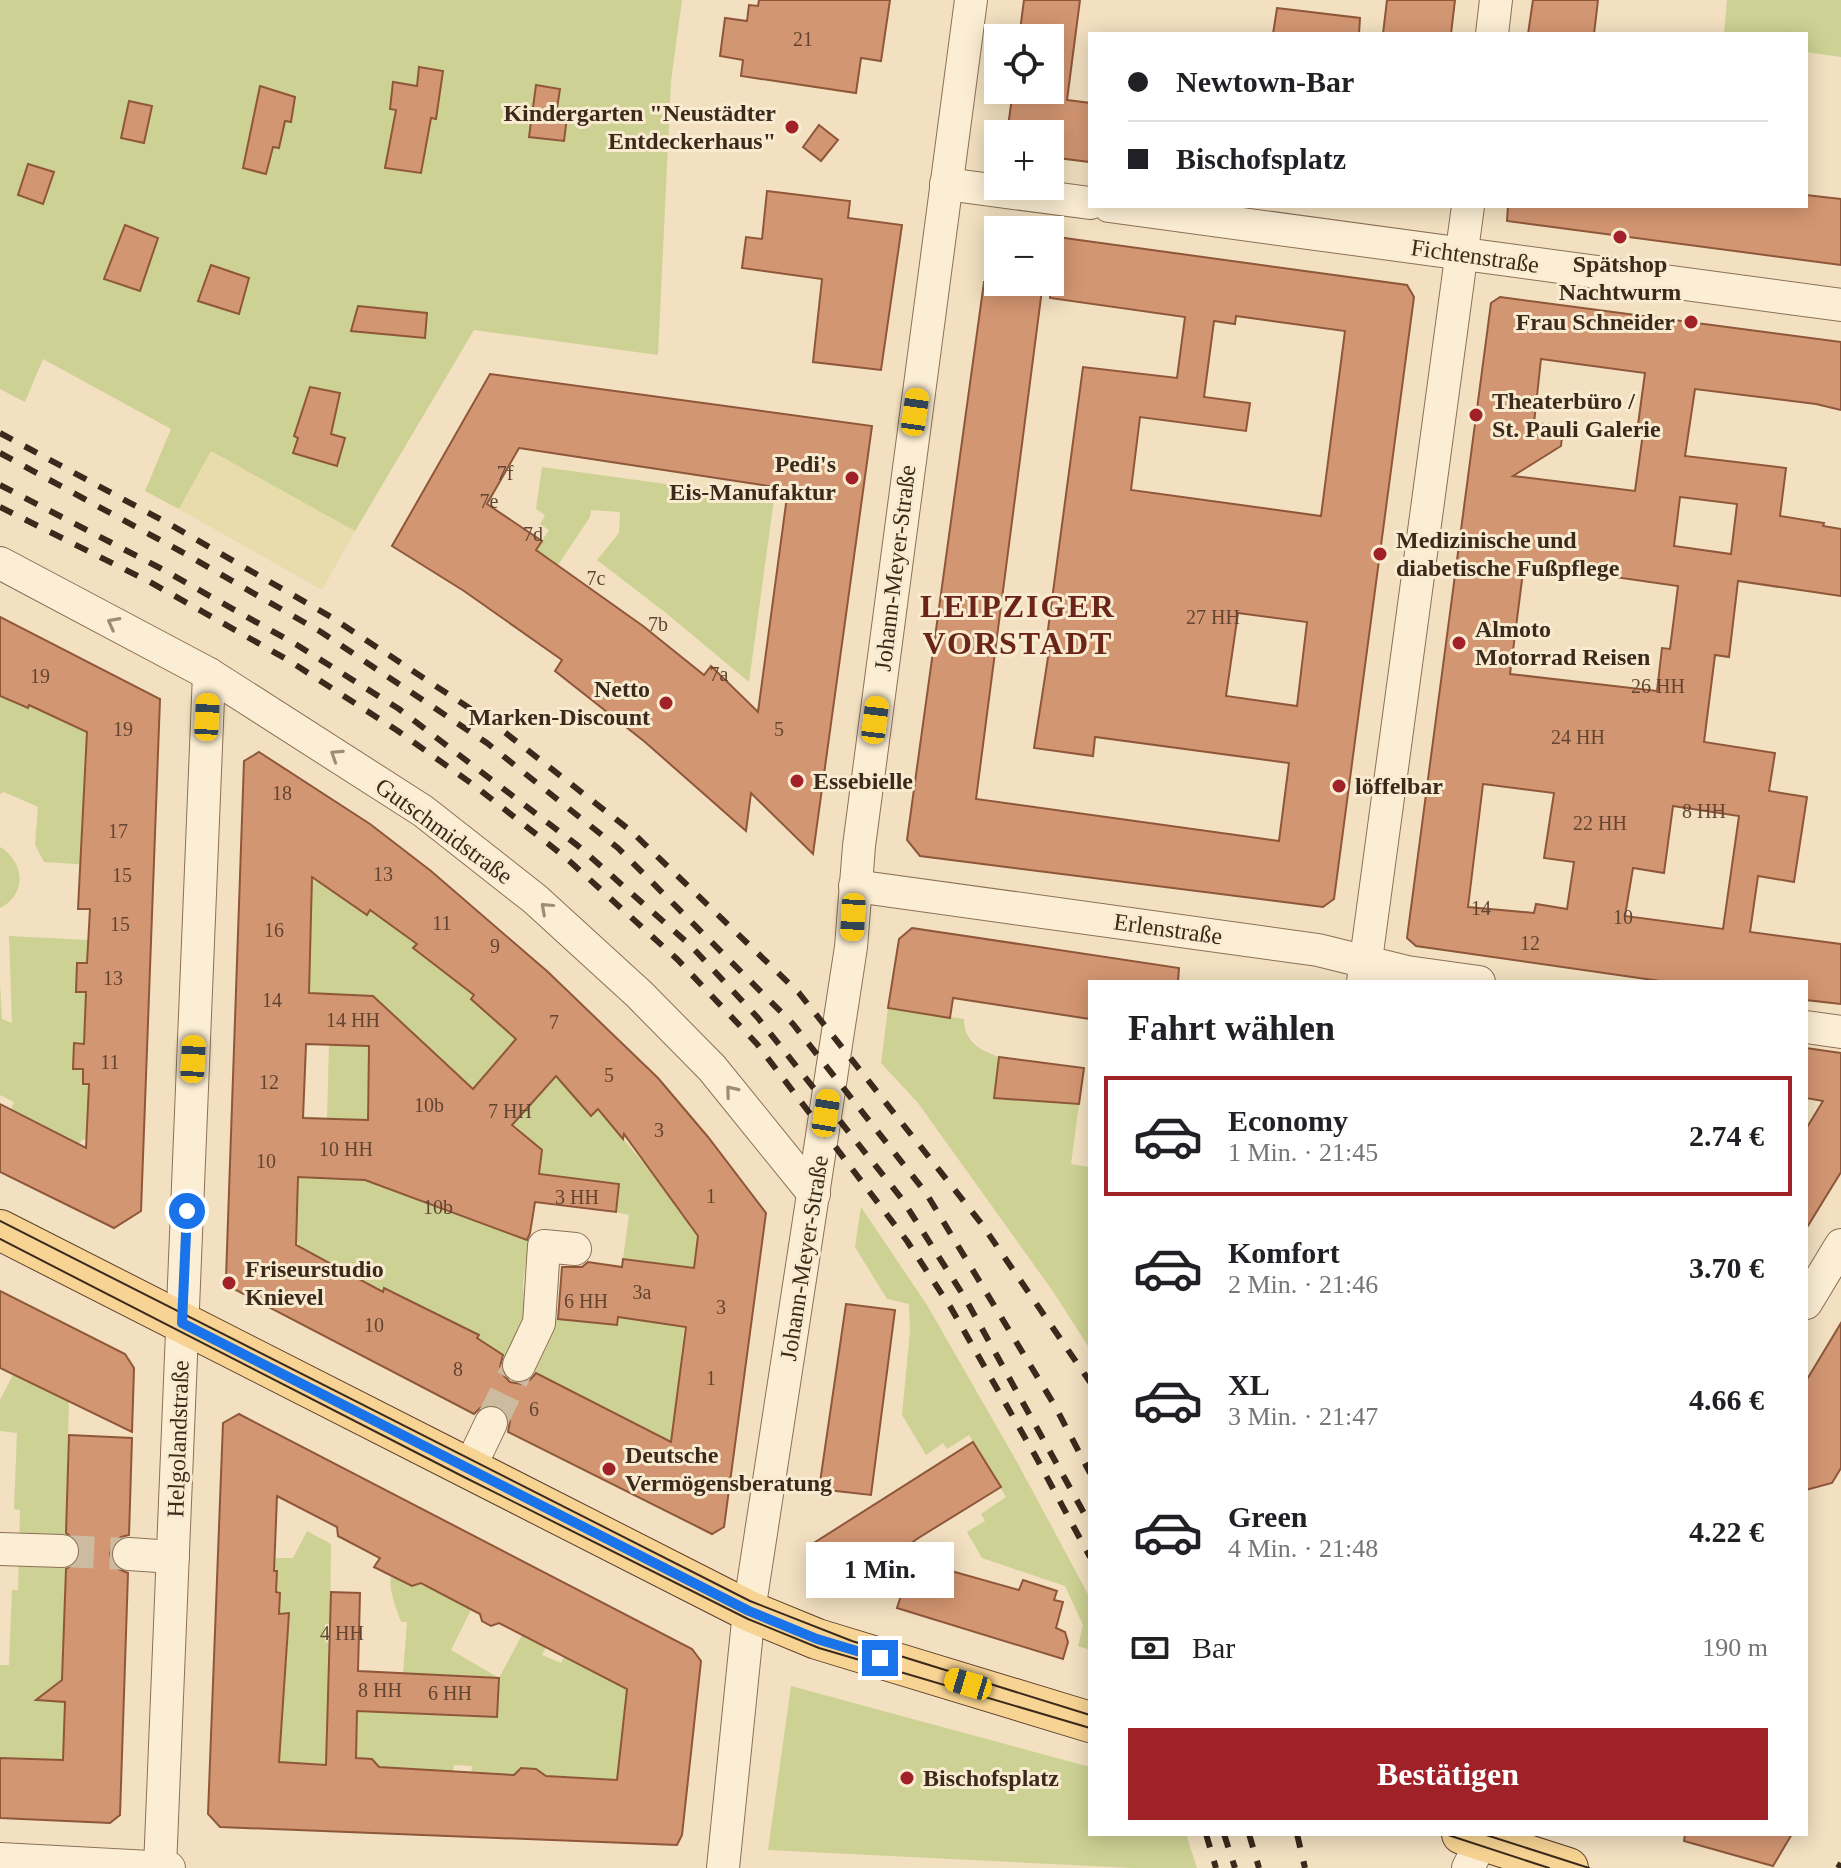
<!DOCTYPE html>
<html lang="de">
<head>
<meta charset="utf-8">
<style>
  body { margin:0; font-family:"Times New Roman",serif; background:#f2f2f2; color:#202124; height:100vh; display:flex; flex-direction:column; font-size:30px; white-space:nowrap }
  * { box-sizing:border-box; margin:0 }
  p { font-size:26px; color:#757577 }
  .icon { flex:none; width:44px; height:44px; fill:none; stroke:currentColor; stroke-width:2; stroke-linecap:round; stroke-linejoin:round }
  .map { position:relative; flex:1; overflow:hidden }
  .drawer { position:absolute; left:1088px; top:980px; width:720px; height:856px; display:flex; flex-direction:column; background:#fff; border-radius:0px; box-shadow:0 4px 20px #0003 }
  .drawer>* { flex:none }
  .hud { position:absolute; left:1088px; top:32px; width:720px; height:176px; border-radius:0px; box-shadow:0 4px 20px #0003; display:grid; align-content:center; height:176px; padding:0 40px; background:#fff }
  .buttons { position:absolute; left:984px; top:24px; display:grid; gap:16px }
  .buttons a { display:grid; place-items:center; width:80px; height:80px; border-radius:0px; background:#fff; box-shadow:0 4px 20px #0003; font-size:40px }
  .end { position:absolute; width:36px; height:36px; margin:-18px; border:10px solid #1a73e8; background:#fff; box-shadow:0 0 0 4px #fff }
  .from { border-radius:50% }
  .bubble { position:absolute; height:56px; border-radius:0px; background:#fff; box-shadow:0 4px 20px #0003; font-size:26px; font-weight:700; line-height:56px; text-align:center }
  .car { position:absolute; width:24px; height:48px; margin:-24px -12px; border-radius:10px; box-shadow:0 0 6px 2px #0007; background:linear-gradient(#f5c518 24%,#345 0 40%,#f5c518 0 76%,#345 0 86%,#f5c518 0) }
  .hud b { display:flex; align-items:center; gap:28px; height:76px; font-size:30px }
  .hud b+b { border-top:2px solid #e0e0e0 }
  .hud i { width:20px; height:20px; background:#202124 }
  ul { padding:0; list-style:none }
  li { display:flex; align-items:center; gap:24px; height:120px; margin:0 16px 12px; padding:0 24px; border:4px solid transparent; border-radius:0px }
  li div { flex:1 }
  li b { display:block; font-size:30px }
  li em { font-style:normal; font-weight:700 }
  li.active { border-color:#a12128 }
  li>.icon { width:72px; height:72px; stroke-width:1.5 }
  h2 { padding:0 40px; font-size:36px; line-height:96px }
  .pay { display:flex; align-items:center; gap:20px; height:88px; padding:0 40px; font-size:30px }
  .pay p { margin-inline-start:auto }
  .cta { display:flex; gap:16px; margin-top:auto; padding:16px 40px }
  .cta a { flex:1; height:92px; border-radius:0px; background:#a12128; color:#fff; font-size:32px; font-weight:700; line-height:92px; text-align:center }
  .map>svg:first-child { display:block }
</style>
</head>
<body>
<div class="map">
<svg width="1841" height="1868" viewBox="0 0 1841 1868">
  <rect width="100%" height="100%" fill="#f2e0c0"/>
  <path fill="#e8dbac" d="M211,451l144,80 -33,59 -143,-81z"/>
  <g fill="#cdd193">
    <path d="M0,0h682l-11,81 -13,274 -184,-25 -119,201 -144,-80 -32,58 -34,-18 26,-62 -128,-70 -18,43 -25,-13z"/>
    <path d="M1727,0h114v57l-35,-5v-18h-82z"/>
    <path d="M542,467l232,32 -25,183 -83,-69 -69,-53 22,-27 1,-21 -29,-2 -1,7 -32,48 -22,-15 13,-20 -9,-6 5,-9 -9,-6z"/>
    <path d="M0,691l11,10 16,7 2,-3 45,22 13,-1 -2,53 7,42h-10l-1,18 11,26 -48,-3 -9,-17 3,-38 -34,-15 -4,2z"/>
    <path d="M292,842l59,62 15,11 4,-5 47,34 -3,5c20,16 41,28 60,46l-3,4 106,89 -5,6 19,21 6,-5c39,41 72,85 105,130 -19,65 -26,147 -25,215l-38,-29 -114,-58 27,-50 65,7 1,-8 42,6 6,-58 -43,-6 6,-44 -13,-3 2,-19 -79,-19 3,-24 -170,-154 -36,-1 -2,50 35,1 -4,134 164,61 -6,43 3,56 -11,22 -39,-20 3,-7 -94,-47 -4,7 -81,-47 -4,-10 4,-122 27,2 2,-73 -29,-2z"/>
    <path d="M0,847c24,14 28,47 0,61z"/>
    <path d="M9,936l80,4 -2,25h-10l-1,26 10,1 -1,51h-11v26h9v15h6l-3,54 -9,6 -66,-34 3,-8 -14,-7v-113l2,37 10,4z"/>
    <path d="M888,1008l76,11c0,23 16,31 35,38l-5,41 85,6 -8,60 19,3v182l-38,-59 -134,-187 -37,-40z"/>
    <path d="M861,1207l66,98 90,157 73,136v52l-12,-4 5,-21 -18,-39 -83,-28 -15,-26 18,-11 -4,-7 25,-17 -37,-62 -22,14 -4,-6 -17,12 -24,-40 8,-84 -1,-27 -22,-5 -32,-52z"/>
    <path d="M13,1375l56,26 -3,110h5l-2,81 -4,1 -3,91 -9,3 -1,5 13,10 -2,58 -63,-2v-93h9l3,-75h6l2,-80 -6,-1 3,-76 -17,-2v-31z"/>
    <path d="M307,1531l24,13 -1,80h-5v18l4,1 -2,76 30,1v-13l45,6 95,4 2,-39 -96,-4 4,-52h-6c-6,-17 -15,-37 -8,-54l19,18 9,-3 51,25 -21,42 48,28 23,-43 24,12 -4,8 19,8 3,-6 27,14 -1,3 2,-3 35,18 -10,91 -77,-4v-4l-4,-3 -15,-1 -4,7 -23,-2 -23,4 1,-11 -18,-1 -1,6 -178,-9 9,-149 -5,1 1,-21 -4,-1 1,-21h-3v-13h19z"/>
    <path d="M791,1686l299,81v67h96l11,34h-64l-365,-18z"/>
  </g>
  <g fill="#d39672" stroke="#8e573a" stroke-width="2" fill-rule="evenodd">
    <path d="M759,0h131l-9,61 -20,-3 -5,35 -115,-17 2,-16 -23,-4 5,-38 22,3 2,-16 9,1z"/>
    <path d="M1024,0h56l-13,100 23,3v59l-40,-5v-23h-43l6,-44h37v-52h-31z"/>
    <path d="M1387,0h68l-4,34h-68z"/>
    <path d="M1533,0h65l-4,34h-66z"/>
    <path d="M1277,8l83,10 -1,16h-86z"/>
    <path d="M419,67l24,4 -7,48 -5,-1 -10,55 -36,-5 11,-58 -6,-1 3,-27 24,4z"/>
    <path d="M536,85l24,4 -4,26 11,2 -3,24 -35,-4z"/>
    <path d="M260,86l35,11 -4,25 -6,-1 -6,27 -6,-1 -7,27 -23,-6z"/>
    <path d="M129,101l23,5 -8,37 -23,-5z"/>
    <path d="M819,125l19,15 -17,21 -18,-14z"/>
    <path d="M28,164l26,8 -11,32 -25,-9z"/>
    <path d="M767,191l83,10 -2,17 54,7 -21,145 -68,-8 9,-83 -80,-11 4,-31 16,2z"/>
    <path d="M1806,195l35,4v66l-334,-44 1,-15h298z"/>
    <path d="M125,225l33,13 -18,53 -36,-12z"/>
    <path d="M1050,236l357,49 7,12 -80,602 -11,8 -403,-51 -13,-16 77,-558h59l-67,517 303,42 10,-78 -194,-26 -2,19 -59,-8 17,-110 -4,-1 36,-270 94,11 8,-61 -135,-19zM1236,316l109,15 -24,185 -190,-26 9,-73 106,14 4,-28 -46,-6 10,-76 21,3zM1238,613l69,9 -10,84 -71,-10z"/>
    <path d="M211,265l38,13 -10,36 -41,-13z"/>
    <path d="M1500,297l341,45v68l-25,-6 -121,-15 -10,67 101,12 -6,48 44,7 -1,3 18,3v67l-103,-15 -9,76 -14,-2 -11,87 71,11 -6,38 38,6 -13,85 -36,-6 -8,56 91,12v60l-35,-4v-18h-139l-251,-36 -9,-8 84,-635zM1541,359l104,14 -8,59 6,1 -8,58 -122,-15 48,-30 2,-20 -29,-3zM1680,497l57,7 -6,50 -57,-8zM1524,564l154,22 -8,63 -8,-1 -5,43 -147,-17zM1483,784l71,9 -10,65 30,4 -7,47 -31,-5 -2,9 -66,-6zM1673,806l66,10 -16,113 -98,-13 8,-48 31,5z"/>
    <path d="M358,306l69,7 -2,25 -74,-7z"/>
    <path d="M490,374l382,52 -59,428 -62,-61 -5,38 -101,-89 -90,-71 7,-11 -98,-69 -72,-45zM519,448l269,41 -30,223 -47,-46 -7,9 -61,-49 -107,-76 6,-9 -55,-37z"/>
    <path d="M310,387l30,6 -9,41 14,4 -8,28 -44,-13 5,-15 -4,-2z"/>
    <path d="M0,617l160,82 -19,512 -27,17 -114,-56v-68l86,44 3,-64h-6v-15h-10l1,-26 10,1 2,-52h-10l1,-29h10l3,-54h-12l9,-177 -58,-27 -1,3 -28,-12z"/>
    <path d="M259,752l111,72 61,47 117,101 110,106 50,59 58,76 -42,314 -12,7 -204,-102 2,-11 -3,-8 -7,-7 -11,-2 -9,4 -6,6 -242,-126 -6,-10 18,-517zM312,877l55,38 3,-5 47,34 -4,4 61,47 -3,4 45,40 -43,50 -100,-93 -64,-3zM306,1044l63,2 -1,74 -65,-2zM556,1076l35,40 7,-7 25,30 1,-5 74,102 -4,32 -71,-9 -1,8 -34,-5 -6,5h-20l-4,52 59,6 1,-8 68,10 -15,115 -135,-69 -6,7 -9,4 -11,-2 -6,-6 -4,-9 3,-12 -26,-17 2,-3 -95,-47 -1,4 -87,-47 2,-68 67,3 162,60 3,-7 5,-31 81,10 3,-28 -80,-10 3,-24 -30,-25z"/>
    <path d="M912,928l267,40 -1,14h-88v37l-137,-21 -3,20 -62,-10 11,-69z"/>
    <path d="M1806,1048l35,5v119l-35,57v-100l17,-28 -17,-3z"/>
    <path d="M999,1057l85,11 -5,36 -85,-6z"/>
    <path d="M0,1291l125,63 9,14 -2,64 -132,-64z"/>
    <path d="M846,1304l49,6 -24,185 -52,-6z"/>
    <path d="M1841,1323v145l-9,15 -26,7v-109z"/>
    <path d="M239,1414l453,235 9,12 -19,174 -5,10 -457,-18 -12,-13 15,-391zM277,1496l60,31 1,9 42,22 -6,9 38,19 9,-3 59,31 2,7 9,5 8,-3 128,66 -10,91 -71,-4 -10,-7 -15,-1 -7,7 -135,-8 -7,-8 -16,-1 1,-47 140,6 2,-39 -141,-7 2,-78 -29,-1 -5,173 -47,-3 10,-149 -10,1 1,-21 -4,-1 1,-21h-3z"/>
    <path d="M69,1435l63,3 -3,97 -8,2 -7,6 -4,10 2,9 6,7 10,4 -8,242 -10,8 -110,-5v-60l63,2 2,-58 -29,-2 26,-20 4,-111 12,-7 3,-10 -3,-11 -12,-8z"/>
    <path d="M973,1442l28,45 -81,50 -81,55 -30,-46z"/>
    <path d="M912,1560l107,30 4,-10 34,11 -3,9 9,2 -7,26 9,4 3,10 -5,17 -166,-51z"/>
    <path d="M1685,1834h107l-19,32 -89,-25z"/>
  </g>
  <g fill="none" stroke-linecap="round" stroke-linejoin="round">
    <g stroke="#cdbb9f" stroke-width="32" stroke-dasharray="32 16" stroke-linecap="butt">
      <path d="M491,1423l28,-58"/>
      <path d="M62,1551l67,3"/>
    </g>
    <g stroke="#8c7056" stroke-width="34">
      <g id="minor">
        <path d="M1492,34l4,-34"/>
        <path d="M946,184l144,19"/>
        <path d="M1109,206l732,99"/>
        <path d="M0,563l209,111 214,137 112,88 104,95 73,74 102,126"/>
        <path d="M855,886l463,64 89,22 72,10"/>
        <path d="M1363,982l105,-776"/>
        <path d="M1806,1027l35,5"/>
        <path d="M1806,1303l35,-58"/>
        <path d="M519,1365l20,-42 5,-77 31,3"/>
        <path d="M469,1469l22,-46"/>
        <path d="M0,1549l62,2"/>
        <path d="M129,1554l44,3"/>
        <path d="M0,1859l169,9"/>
        <path d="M160,1868l49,-1194"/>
        <path d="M723,1868l26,-257 102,-664 8,-101 112,-846"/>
        <path d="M1468,1868l17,-34"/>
      </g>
    </g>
    <g stroke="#5a3e2b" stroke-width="42">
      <g id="major">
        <path d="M0,1230l749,381 68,28 273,83"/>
        <path d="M1462,1834l106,34"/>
      </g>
    </g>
    <use href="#minor" stroke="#fceed4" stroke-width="32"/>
    <use href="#major" stroke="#f8d494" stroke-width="40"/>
    <g stroke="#3b291c" stroke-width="2">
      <path d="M0,1221l750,380 102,40 238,74"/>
      <path d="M0,1239l464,238 284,142 71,29 271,80"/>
      <path d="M1445,1834l104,34"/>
      <path d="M1483,1834l106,34"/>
    </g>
    <g stroke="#3b291c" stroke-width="6" stroke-dasharray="14 14" stroke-linecap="butt">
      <path d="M0,433l171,92 160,92 167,110 133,104 168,162 182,230 109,159"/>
      <path d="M0,453l182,99 139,80 166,111 131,105 175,176 133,169 129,213 35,67"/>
      <path d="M0,485l160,83 137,77 102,64 178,136 114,101 67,72 144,181 63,99 125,226"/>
      <path d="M0,507l150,75 138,78 110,71 77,55 90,71 113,103 79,84 150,197 44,67 85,149 54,100"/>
      <path d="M1206,1834l10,34"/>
      <path d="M1224,1834l11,34"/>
      <path d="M1249,1834l10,34"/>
      <path d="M1297,1834l8,34"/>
      <path d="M1838,1868l3,-5"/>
    </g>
  </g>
  <defs><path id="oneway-chevron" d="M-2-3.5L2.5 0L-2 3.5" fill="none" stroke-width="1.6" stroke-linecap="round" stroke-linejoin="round" transform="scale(2)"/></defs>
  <g stroke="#9c8c78">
    <use href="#oneway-chevron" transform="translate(113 623) rotate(-152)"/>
    <use href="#oneway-chevron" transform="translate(336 755) rotate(-147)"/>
    <use href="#oneway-chevron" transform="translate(546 908) rotate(-138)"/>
    <use href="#oneway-chevron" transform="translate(731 1091) rotate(-130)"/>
  </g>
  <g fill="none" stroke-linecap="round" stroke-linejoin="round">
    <path stroke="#1a73e8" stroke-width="10" d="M187,1211l-5,112 567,288 68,28 63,19"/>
  </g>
  <g fill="#a12128" stroke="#f8ebd0" stroke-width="3">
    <circle cx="792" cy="127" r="8"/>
    <circle cx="1620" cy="237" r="8"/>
    <circle cx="1691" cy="322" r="8"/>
    <circle cx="1476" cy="415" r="8"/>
    <circle cx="852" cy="478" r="8"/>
    <circle cx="1380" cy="554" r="8"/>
    <circle cx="1459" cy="643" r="8"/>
    <circle cx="666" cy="703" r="8"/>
    <circle cx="797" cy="781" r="8"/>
    <circle cx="1339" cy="786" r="8"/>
    <circle cx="229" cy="1283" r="8"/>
    <circle cx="609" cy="1469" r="8"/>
    <circle cx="907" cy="1778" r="8"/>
  </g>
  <g text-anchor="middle" stroke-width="6" stroke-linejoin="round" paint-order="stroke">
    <g font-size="20" fill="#614432">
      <text x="803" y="46">21</text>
      <text x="505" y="480">7f</text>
      <text x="489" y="508">7e</text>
      <text x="533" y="541">7d</text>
      <text x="596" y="585">7c</text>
      <text x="1213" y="624">27 HH</text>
      <text x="658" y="631">7b</text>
      <text x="719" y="681">7a</text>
      <text x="40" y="683">19</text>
      <text x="1658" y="693">26 HH</text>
      <text x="123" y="736">19</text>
      <text x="779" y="736">5</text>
      <text x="1578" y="744">24 HH</text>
      <text x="282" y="800">18</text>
      <text x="1704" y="818">8 HH</text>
      <text x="1600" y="830">22 HH</text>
      <text x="118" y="838">17</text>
      <text x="383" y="881">13</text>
      <text x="122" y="882">15</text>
      <text x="1481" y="915">14</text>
      <text x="1623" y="924">10</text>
      <text x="442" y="930">11</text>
      <text x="120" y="931">15</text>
      <text x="274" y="937">16</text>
      <text x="1530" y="950">12</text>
      <text x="495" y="953">9</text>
      <text x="113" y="985">13</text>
      <text x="272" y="1007">14</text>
      <text x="353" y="1027">14 HH</text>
      <text x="554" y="1029">7</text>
      <text x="110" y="1069">11</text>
      <text x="609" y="1082">5</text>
      <text x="269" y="1089">12</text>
      <text x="429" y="1112">10b</text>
      <text x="510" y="1118">7 HH</text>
      <text x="659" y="1137">3</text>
      <text x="346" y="1156">10 HH</text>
      <text x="266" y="1168">10</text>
      <text x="711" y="1203">1</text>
      <text x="577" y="1204">3 HH</text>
      <text x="438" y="1214">10b</text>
      <text x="642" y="1299">3a</text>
      <text x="586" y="1308">6 HH</text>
      <text x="721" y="1314">3</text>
      <text x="374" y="1332">10</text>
      <text x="458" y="1376">8</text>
      <text x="711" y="1385">1</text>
      <text x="534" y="1416">6</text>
      <text x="342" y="1640">4 HH</text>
      <text x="380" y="1697">8 HH</text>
      <text x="450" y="1700">6 HH</text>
    </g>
    <g font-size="24" font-weight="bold" fill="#3b291c" stroke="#f8ebd0" text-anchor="start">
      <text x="776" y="121" text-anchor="end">Kindergarten "Neustädter<tspan x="776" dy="28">Entdeckerhaus"</tspan></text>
      <text x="1620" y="272" text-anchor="middle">Spätshop<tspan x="1620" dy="28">Nachtwurm</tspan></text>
      <text x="1675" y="330" text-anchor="end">Frau Schneider</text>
      <text x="1492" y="409">Theaterbüro /<tspan x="1492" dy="28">St. Pauli Galerie</tspan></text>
      <text x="836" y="472" text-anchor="end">Pedi's<tspan x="836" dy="28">Eis-Manufaktur</tspan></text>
      <text x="1396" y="548">Medizinische und<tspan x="1396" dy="28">diabetische Fußpflege</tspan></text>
      <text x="1475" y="637">Almoto<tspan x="1475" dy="28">Motorrad Reisen</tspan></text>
      <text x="650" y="697" text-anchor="end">Netto<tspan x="650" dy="28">Marken-Discount</tspan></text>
      <text x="813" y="789">Essebielle</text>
      <text x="1355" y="794">löffelbar</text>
      <text x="245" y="1277">Friseurstudio<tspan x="245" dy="28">Knievel</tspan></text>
      <text x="625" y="1463">Deutsche<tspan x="625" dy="28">Vermögensberatung</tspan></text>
      <text x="923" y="1786">Bischofsplatz</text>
    </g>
    <g font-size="24" fill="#3b291c" stroke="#f8ebd0">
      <text transform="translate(1475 256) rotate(8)" y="8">Fichtenstraße</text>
      <text transform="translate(895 568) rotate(-83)" y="8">Johann-Meyer-Straße</text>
      <text transform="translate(444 831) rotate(36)" y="8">Gutschmidstraße</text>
      <text transform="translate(1168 929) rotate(8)" y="8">Erlenstraße</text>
      <text transform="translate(804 1258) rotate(-81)" y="8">Johann-Meyer-Straße</text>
      <text transform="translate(178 1439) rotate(-88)" y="8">Helgolandstraße</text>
    </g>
    <g font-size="32" font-weight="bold" letter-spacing="2" fill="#6b2518" stroke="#f8ebd0">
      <text x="1018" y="617">LEIPZIGER<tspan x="1018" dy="37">VORSTADT</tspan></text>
    </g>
  </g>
</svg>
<div class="buttons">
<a><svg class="icon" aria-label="locate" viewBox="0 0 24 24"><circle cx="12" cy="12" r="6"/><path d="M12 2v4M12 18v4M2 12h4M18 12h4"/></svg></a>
<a>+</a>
<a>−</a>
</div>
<i class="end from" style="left:187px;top:1211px"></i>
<i class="end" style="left:880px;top:1658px"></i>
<div class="bubble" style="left:806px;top:1542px;width:148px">1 Min.</div>
<i class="car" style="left:915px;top:412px;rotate:8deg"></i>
<i class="car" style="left:207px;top:717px;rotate:3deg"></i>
<i class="car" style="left:875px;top:720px;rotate:7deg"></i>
<i class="car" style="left:853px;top:917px;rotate:183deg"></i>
<i class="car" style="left:193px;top:1059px;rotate:3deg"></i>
<i class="car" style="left:826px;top:1113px;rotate:9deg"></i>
<i class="car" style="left:968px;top:1684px;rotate:287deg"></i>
<div class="hud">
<b><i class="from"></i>Newtown-Bar</b>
<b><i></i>Bischofsplatz</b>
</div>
<section class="drawer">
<h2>Fahrt wählen</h2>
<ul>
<li class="active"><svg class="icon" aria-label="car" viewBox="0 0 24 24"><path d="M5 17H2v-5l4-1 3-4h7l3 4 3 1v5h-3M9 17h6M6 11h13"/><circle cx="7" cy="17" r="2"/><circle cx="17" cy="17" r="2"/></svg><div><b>Economy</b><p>1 Min. · 21:45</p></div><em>2.74 €</em></li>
<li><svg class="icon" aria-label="car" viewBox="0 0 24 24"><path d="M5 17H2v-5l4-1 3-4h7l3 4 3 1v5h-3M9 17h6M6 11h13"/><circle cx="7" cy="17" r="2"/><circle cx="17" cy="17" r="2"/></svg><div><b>Komfort</b><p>2 Min. · 21:46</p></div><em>3.70 €</em></li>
<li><svg class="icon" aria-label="car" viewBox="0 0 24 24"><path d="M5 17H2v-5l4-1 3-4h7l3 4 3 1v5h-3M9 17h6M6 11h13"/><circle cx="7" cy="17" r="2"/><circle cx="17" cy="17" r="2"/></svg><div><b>XL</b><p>3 Min. · 21:47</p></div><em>4.66 €</em></li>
<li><svg class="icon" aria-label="car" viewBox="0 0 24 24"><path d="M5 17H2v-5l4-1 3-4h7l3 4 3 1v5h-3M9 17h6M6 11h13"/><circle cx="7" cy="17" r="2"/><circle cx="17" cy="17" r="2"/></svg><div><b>Green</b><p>4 Min. · 21:48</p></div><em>4.22 €</em></li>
</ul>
<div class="pay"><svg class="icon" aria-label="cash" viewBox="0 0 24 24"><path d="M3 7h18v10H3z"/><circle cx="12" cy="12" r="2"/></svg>Bar<p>190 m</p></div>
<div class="cta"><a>Bestätigen</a></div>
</section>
</div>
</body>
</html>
